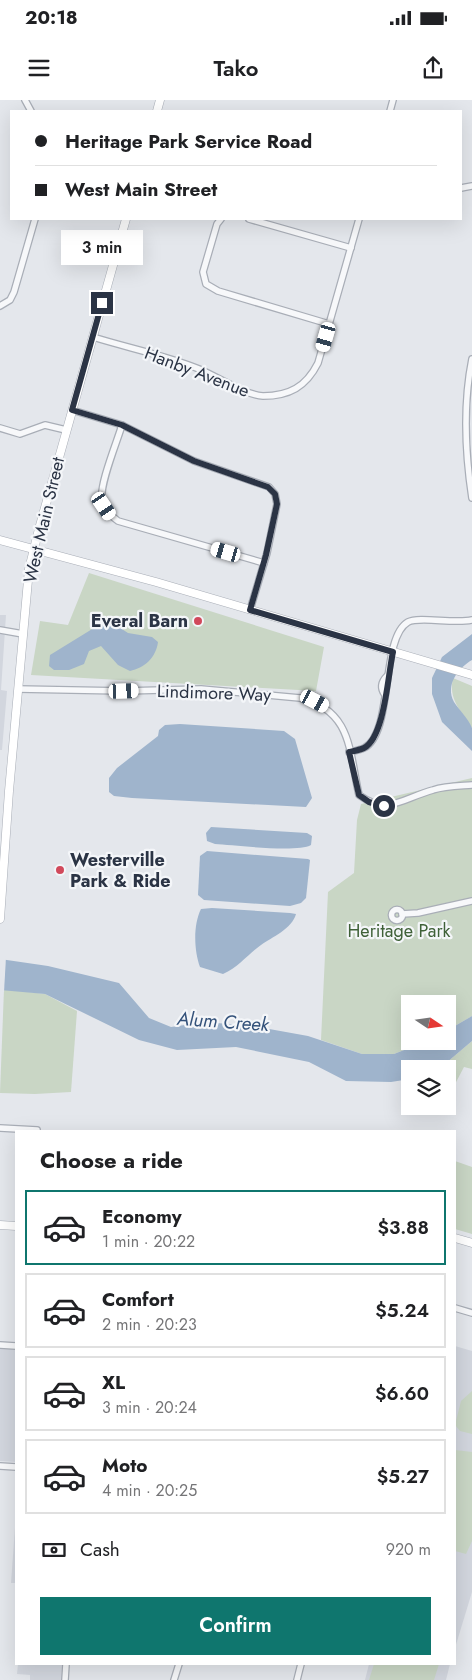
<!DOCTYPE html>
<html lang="en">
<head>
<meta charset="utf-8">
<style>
  body { margin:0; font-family:Jost,sans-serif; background:#f2f2f2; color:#202124; height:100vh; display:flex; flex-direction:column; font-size:19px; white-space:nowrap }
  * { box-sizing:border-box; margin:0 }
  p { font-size:16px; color:#757577 }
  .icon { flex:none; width:28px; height:28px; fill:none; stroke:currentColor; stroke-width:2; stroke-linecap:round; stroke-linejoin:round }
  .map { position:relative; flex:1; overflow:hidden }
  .panel { position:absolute; left:15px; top:1030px; width:441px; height:535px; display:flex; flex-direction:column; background:#fff; border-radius:0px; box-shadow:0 5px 20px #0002 }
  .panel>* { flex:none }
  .top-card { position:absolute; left:10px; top:10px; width:452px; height:110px; border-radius:0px; box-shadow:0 5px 20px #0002; display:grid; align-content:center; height:110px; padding:0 25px; background:#fff }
  .needle { width:32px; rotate:103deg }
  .fabs { position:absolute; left:401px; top:895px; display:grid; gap:10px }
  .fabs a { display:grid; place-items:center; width:55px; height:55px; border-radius:0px; background:#fff; box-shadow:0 5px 20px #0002; font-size:25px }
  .end { position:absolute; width:22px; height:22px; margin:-11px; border:6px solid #2b3445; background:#fff; box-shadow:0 0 0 2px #fff }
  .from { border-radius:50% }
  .bubble { position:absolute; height:35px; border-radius:0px; background:#fff; box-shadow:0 5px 20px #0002; font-size:16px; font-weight:600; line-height:35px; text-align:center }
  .car { position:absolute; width:15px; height:30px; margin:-15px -8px; border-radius:6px; box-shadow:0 0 4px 1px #0007; background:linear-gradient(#fff 24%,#345 0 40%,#fff 0 76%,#345 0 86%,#fff 0) }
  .top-card b { display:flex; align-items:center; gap:18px; height:48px; font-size:19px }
  .top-card b+b { border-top:1px solid #e0e0e0 }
  .top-card i { width:12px; height:12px; background:#202124 }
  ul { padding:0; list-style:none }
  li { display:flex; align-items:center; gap:15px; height:75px; margin:0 10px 8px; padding:0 15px; border:2px solid #e0e0e0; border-radius:0px }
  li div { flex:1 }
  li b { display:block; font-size:19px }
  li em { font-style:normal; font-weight:600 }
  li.current { border-color:#0f766e }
  li>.icon { width:45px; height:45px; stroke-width:1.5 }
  h2 { padding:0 25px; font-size:22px; line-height:60px }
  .pay { display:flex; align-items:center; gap:12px; height:55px; padding:0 25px; font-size:19px }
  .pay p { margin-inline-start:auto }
  .button { display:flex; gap:10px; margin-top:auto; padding:10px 25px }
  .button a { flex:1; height:58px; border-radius:0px; background:#0f766e; color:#fff; font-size:20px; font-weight:600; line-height:58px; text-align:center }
  .status { display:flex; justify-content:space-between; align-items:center; height:35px; padding:0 25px; background:#fff; direction:ltr }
  .status svg { height:14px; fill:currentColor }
  header { display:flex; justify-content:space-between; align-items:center; height:65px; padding:0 25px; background:#fff; font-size:22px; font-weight:600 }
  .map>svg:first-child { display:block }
</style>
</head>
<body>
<div class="status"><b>20:18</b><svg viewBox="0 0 49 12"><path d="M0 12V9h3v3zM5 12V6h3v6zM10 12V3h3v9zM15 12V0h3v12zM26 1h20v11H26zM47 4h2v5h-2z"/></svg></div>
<header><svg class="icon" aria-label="menu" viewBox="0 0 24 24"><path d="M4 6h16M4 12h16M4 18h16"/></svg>Tako<svg class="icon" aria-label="share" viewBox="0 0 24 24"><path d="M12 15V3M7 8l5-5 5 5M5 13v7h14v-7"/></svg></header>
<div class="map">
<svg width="472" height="1580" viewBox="0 0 472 1580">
  <rect width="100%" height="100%" fill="#e4e7ec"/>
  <g fill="#d2d6de">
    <path d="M0,515h6l-5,75 6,1 -5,59h-2z"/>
    <path d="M0,1242l16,1v119l-16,-1z"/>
    <path d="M455,1246l17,5v241l-17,56z"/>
    <path d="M16,1414v69h-5z"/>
    <path d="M18,1564h44l-1,16h-31v-5l-13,-1z"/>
    <path d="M369,1564h81l-4,16h-81z"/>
  </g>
  <g fill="#c9d6c5">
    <path d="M89,473l235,74 -8,44 -285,-16 9,-54 28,4z"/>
    <path d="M453,578l19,8v42c-11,-17 -24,-29 -19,-50z"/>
    <path d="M472,678v238l-24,14v-26h-38v37h17l-33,13h-32l-41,-14 7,-148 26,-19 3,-53 4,-16z"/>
    <path d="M4,889l41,5 32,17 -6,81 -36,2 -35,-1z"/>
    <path d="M472,941v28l-8,-2 -10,19 -6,-2v-15h-9z"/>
    <path d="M455,1061l17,6v67l-17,-5z"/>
    <path d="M472,1291v43l-12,-3 -5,-6 6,-24z"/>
    <path d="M455,1350l17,2v89l-6,13 -11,-3z"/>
    <path d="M374,1564h65l-5,16h-65z"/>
  </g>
  <g fill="#9fb4cc">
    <path d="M111,522l17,11 24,4 6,5c-2,16 -14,26 -28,29l-12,-6 -17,-19 -12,5 -5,13 -15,6h-15l-5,-4 1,-11 52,-32z"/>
    <path d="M472,534v26c-14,8 -27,25 -18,42 5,8 14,16 18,26 0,6 0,16 0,23l-30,-29 -10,-28v-16l10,-21z"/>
    <path d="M180,624l104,7 11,8 17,59 -6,9 -174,-9 -18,-2 -5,-4v-14l8,-10 41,-32 1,-6 6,-5z"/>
    <path d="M211,727l96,6 5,3 -1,9c-14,8 -77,0 -96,-1l-8,-3 -1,-8z"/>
    <path d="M207,751l101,8 2,1 -4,38 -5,5 -11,3 -86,-6 -6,-5 2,-39z"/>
    <path d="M212,808l78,5 6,1c-4,15 -24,23 -35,31 -14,10 -22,22 -38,29l-23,-7c-6,-16 -7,-42 1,-58z"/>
    <path d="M0,859l48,7 71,17 30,35 22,9 34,-5 47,4 56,10 54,18h32l33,-13h21v-11l24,-14v25l-33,28h-29v10l-19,3 -45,-1 -37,-19 -73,-15 -59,3 -38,-10 -94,-46 -45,-4z"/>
  </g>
  <path fill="#e4e7ec" d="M0,856l6,1 -2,35h-4z"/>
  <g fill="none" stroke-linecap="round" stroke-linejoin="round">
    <g stroke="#a9aeb7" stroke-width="8">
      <g id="street">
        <path d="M25,0l6,11"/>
        <path d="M390,11l3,-11"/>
        <path d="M461,88l11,-2"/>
        <path d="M221,119l-4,5 -14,48 3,12 12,7 111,33"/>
        <path d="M249,119l102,29"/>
        <path d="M0,206l10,-6 4,-8 21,-73"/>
        <path d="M93,237c35,11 72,18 106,32 17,7 46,26 64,27 26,0 43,-9 55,-33l41,-144"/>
        <path d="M472,259c-9,45 -7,93 0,139"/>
        <path d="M72,310l50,15 72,36 75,26 6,7 2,10 -10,49 -17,57"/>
        <path d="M122,325c-5,17 -23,60 -20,75 2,9 9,16 16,21l146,42"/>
        <path d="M0,328l20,6 25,-9 21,5"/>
        <path d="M0,530l23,4"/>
        <path d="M18,589l106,2 77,-2 99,9c52,12 49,53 59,97 29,21 44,3 74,-5 12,-4 26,-4 39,-5"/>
        <path d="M385,595c-5,-7 -4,-13 2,-19"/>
        <path d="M349,652c5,-1 11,-2 15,-4 30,-15 16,-110 44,-126 11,-6 46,2 64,-2"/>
        <circle cx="397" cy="815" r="5.5"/>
        <path d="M402,814l16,-1 54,-12"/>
        <path d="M0,1028l37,2"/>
        <path d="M455,1208l17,5"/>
        <path d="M0,1245l16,1"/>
        <path d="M0,1366l16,1"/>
        <path d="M65,1580l1,-16"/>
        <path d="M174,1580l5,-16"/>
        <path d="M297,1580l4,-16"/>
      </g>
    </g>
    <g stroke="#a9aeb7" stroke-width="9">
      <g id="secondary">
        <path d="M157,11l3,-11"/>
        <path d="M0,440l156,42 316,93"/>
        <path d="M0,819l9,-128 20,-222 10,-40 87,-310"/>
        <path d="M0,1125l16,1"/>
        <path d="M455,1138l17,5"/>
      </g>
    </g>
    <use href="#street" stroke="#f7f8fa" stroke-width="5.5"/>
    <use href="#secondary" stroke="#fff" stroke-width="8"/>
  </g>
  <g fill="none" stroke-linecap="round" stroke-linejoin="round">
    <path stroke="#2b3445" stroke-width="6" d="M102,203l-30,107 50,15 72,36 74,26 7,7 2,10 -11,51 -16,55 143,42c-5,21 -8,85 -29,96 -4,2 -10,3 -15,4l10,43 10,7 15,4"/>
  </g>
  <g fill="#d1495b" stroke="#f4f6f9" stroke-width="2">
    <circle cx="198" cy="521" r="5"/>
    <circle cx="60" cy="770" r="5"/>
  </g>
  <g text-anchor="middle" stroke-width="4.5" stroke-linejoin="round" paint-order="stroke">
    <g font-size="18" fill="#2b3445" stroke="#f4f6f9">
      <text transform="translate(197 272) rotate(21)" y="6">Hanby Avenue</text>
      <text transform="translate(44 420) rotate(-77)" y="6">West Main Street</text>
      <text transform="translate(214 593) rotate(2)" y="6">Lindimore Way</text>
    </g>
    <g font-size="18" font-weight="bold" fill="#2b3445" stroke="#f4f6f9" text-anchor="end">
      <text x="188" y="527">Everal Barn</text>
      <text x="70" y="766" text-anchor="start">Westerville<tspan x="70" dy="21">Park &amp; Ride</tspan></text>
    </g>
    <g font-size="18" fill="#3f6138" stroke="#f4f6f9">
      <text x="399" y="837">Heritage Park</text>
    </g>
    <g font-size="19" font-style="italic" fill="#34527a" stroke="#f4f6f9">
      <text transform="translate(223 921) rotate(4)" y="7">Alum Creek</text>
    </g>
  </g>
</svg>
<div class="fabs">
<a><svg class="needle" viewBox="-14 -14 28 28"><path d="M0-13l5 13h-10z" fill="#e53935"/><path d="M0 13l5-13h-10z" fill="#757577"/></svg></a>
<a><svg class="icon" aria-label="layers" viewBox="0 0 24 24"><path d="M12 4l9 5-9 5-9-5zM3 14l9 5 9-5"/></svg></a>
</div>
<i class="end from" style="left:384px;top:706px"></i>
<i class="end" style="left:102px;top:203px"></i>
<div class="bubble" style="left:61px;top:130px;width:82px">3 min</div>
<i class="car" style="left:326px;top:237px;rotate:196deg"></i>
<i class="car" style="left:104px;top:406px;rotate:146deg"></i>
<i class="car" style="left:226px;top:452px;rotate:286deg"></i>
<i class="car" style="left:124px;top:591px;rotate:88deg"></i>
<i class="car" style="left:315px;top:601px;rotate:118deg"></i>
<div class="top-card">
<b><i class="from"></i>Heritage Park Service Road</b>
<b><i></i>West Main Street</b>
</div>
<section class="panel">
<h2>Choose a ride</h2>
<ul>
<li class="current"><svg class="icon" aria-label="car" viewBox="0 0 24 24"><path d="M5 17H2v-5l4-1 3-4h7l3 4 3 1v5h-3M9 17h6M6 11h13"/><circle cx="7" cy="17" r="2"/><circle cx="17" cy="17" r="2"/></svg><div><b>Economy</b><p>1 min · 20:22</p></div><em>$3.88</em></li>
<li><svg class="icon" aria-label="car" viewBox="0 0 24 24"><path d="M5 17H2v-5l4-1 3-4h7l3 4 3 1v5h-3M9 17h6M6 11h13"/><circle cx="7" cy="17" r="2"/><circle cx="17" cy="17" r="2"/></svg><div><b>Comfort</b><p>2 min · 20:23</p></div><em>$5.24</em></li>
<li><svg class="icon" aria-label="car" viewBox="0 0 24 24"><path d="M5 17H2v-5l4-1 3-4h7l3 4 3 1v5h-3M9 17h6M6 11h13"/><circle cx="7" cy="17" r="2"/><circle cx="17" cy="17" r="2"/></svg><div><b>XL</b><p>3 min · 20:24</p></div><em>$6.60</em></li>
<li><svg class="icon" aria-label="car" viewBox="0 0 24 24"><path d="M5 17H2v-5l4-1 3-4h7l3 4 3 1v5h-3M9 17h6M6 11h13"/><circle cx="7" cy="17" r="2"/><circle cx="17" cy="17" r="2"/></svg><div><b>Moto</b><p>4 min · 20:25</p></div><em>$5.27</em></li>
</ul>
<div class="pay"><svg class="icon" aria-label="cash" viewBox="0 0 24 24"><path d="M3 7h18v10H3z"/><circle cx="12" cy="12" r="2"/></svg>Cash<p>920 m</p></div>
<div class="button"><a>Confirm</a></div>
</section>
</div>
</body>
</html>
